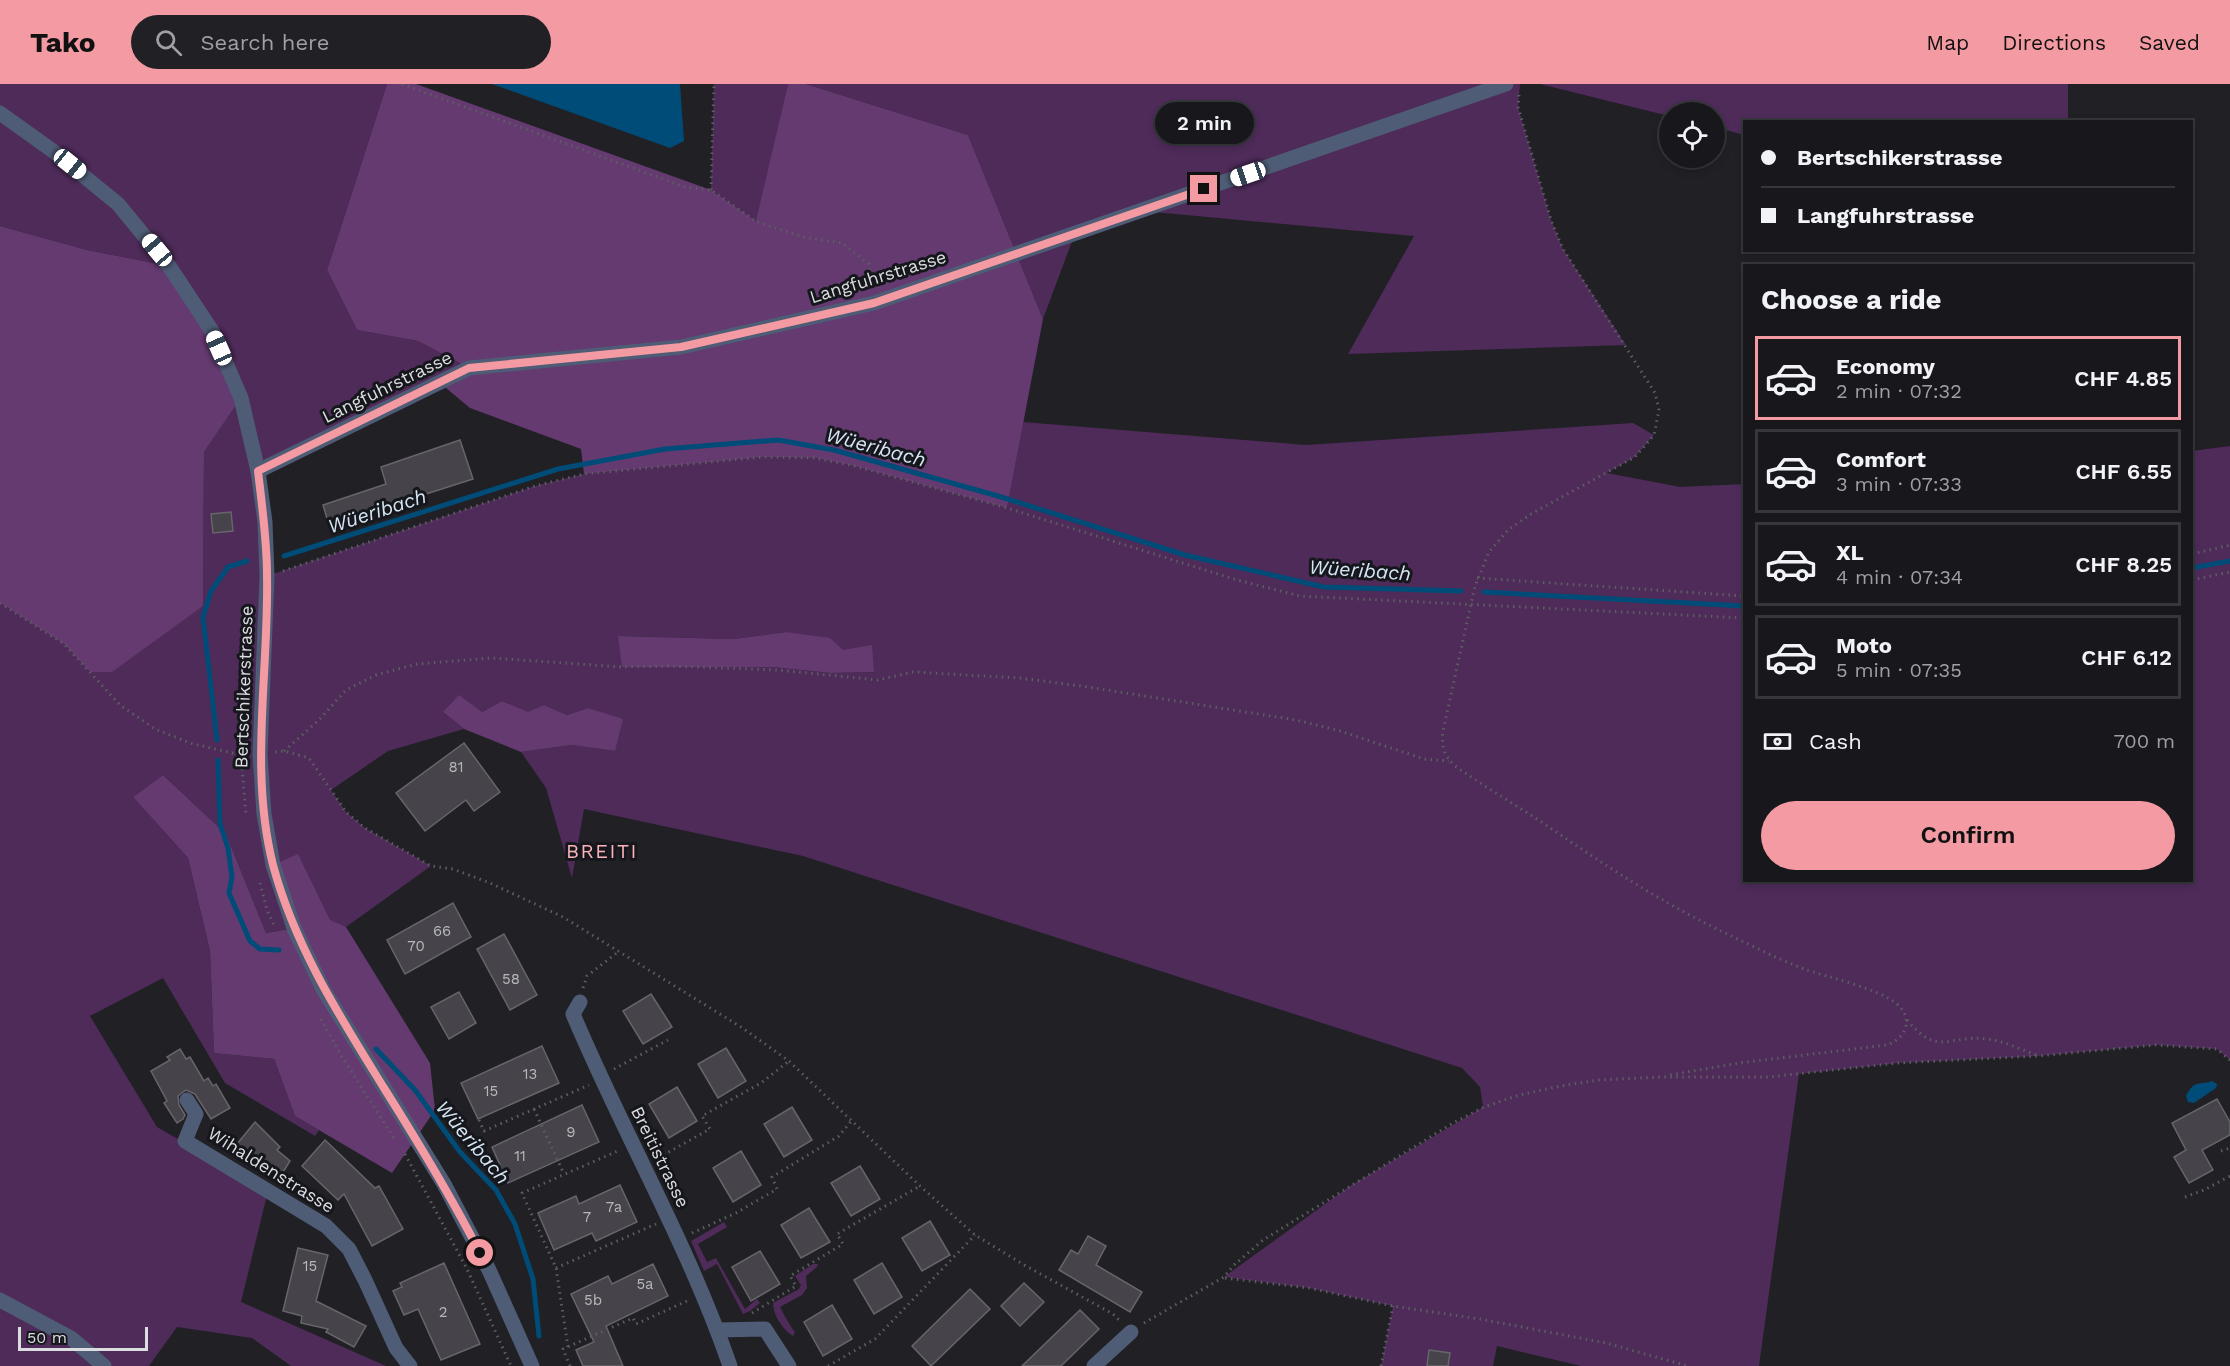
<!DOCTYPE html>
<html lang="en">
<head>
<meta charset="utf-8">
<style>
  body { margin:0; font-family:"Work Sans",sans-serif; background:#212125; color:#f1f3f6; height:100vh; display:flex; flex-direction:column; font-size:22px; white-space:nowrap }
  * { box-sizing:border-box; margin:0 }
  p { font-size:20px; color:#9fa0a3 }
  .icon { flex:none; width:33px; height:33px; fill:none; stroke:currentColor; stroke-width:2; stroke-linecap:round; stroke-linejoin:round }
  .map { position:relative; flex:1; overflow:hidden }
  .drawer { position:absolute; left:1743px; top:180px; width:450px; height:618px; display:flex; flex-direction:column; background:#18181c; border-radius:0px; box-shadow:0 3px 9px #0003,0 0 0 2px #36373b }
  .drawer>* { flex:none }
  .banner { position:absolute; left:1743px; top:36px; width:450px; height:132px; border-radius:0px; box-shadow:0 3px 9px #0003,0 0 0 2px #36373b; display:grid; align-content:center; height:132px; padding:0 18px; background:#18181c }
  .fabs { position:absolute; left:1659px; top:18px; display:grid; gap:12px }
  .fabs a { display:grid; place-items:center; width:66px; height:66px; border-radius:50%; background:#18181c; box-shadow:0 3px 9px #0003,0 0 0 2px #36373b; font-size:30px }
  .scale { position:absolute; left:18px; bottom:15px; width:130px; box-sizing:border-box; padding-left:6px; border:3px solid #dcdde0; border-top:0; font-size:16px; line-height:21px; white-space:nowrap; color:#dcdde0; -webkit-text-stroke:4px #16171c; paint-order:stroke }
  .end { position:absolute; width:27px; height:27px; margin:-14px; border:8px solid #f49aa2; background:#111; box-shadow:0 0 0 3px #111 }
  .from { border-radius:50% }
  .bubble { position:absolute; height:42px; border-radius:21px; background:#18181c; box-shadow:0 3px 9px #0003,0 0 0 2px #36373b; font-size:20px; font-weight:600; line-height:42px; text-align:center }
  .car { position:absolute; width:18px; height:36px; margin:-18px -9px; border-radius:8px; box-shadow:0 0 4px 2px #0007; background:linear-gradient(#fff 24%,#345 0 40%,#fff 0 76%,#345 0 86%,#fff 0) }
  .banner b { display:flex; align-items:center; gap:21px; height:57px; font-size:22px }
  .banner b+b { border-top:2px solid #36373b }
  .banner i { width:15px; height:15px; background:#f1f3f6 }
  ul { padding:0; list-style:none }
  li { display:flex; align-items:center; gap:18px; height:84px; margin:0 12px 9px; padding:0 6px; border:3px solid #36373b; border-radius:0px }
  li div { flex:1 }
  li b { display:block; font-size:22px }
  li em { font-style:normal; font-weight:600 }
  li.current { border-color:#f49aa2 }
  li>.icon { width:54px; height:54px; stroke-width:1.5 }
  h2 { padding:0 18px; font-size:27px; line-height:72px }
  .pay { display:flex; align-items:center; gap:15px; height:66px; padding:0 18px; font-size:22px }
  .pay p { margin-inline-start:auto }
  .primary-button { display:flex; gap:12px; margin-top:auto; padding:12px 18px }
  .primary-button a { flex:1; height:69px; border-radius:36px; background:#f49aa2; color:#111; font-size:24px; font-weight:600; line-height:69px; text-align:center }
  header { display:flex; align-items:center; gap:36px; box-sizing:border-box; height:84px; padding:0 30px; background:#f49aa2; color:#111 }
  header strong { font-size:28px }
  nav { display:flex; gap:33px; margin-inline-start:auto; font-size:21px }
  .search { width:420px; height:54px; background:#212125; display:flex; align-items:center; gap:15px; box-sizing:border-box; padding:0 21px; border-radius:33px; color:#9fa0a3; font-size:22px }
  .map>svg:first-child { display:block }
</style>
</head>
<body>
<header>
<strong>Tako</strong>
<div class="search"><svg class="icon" aria-label="search" viewBox="0 0 24 24"><circle cx="10" cy="10" r="6"/><path d="M15 15l6 6"/></svg>Search here</div>
<nav><a>Map</a><a>Directions</a><a>Saved</a></nav>
</header>
<div class="map">
<svg width="2230" height="1282" viewBox="0 0 2230 1282">
  <rect width="100%" height="100%" fill="#202025"/>
  <g fill="#4e2b59" fill-rule="evenodd">
    <path d="M0,0h387l-60,186 30,60 61,11 51,27 -211,103 9,105 268,-90 49,-12 180,-17 51,1 39,8 153,42 16,-86 283,23 327,-22 21,12 -19,22 -28,16 73,14 64,-3v396h448v-429l38,-5v614l-13,-11 -61,-4 -118,11 -140,7 -99,11 -40,292h-178l-84,-20 -4,20h-112l12,-60 -84,-18 -85,-11 126,-91 133,-79 -3,-20 -18,-19 -659,-212 -219,-47 -12,69 -26,-90 -25,-36 51,-7 43,6 -27,-43 -21,7 -23,-10 -16,8 -26,-12 -20,11h-39l21,17 -76,22 -57,39 15,22 19,16 66,38 -85,61 -16,-6 -64,12 -40,-99 -63,-59 -30,22 55,61 22,93 4,102 60,6 21,57 24,14 -4,6 -90,-53 -62,-105 -73,38 67,111 111,64 -27,111 145,64h-95l-39,-28 -75,-11 -28,39h-149v-763l64,41 26,28 113,-66 1,-154 37,-54 -72,-132 -82,-16 -87,-24zM786,548l57,18 31,22 -43,1 -59,-6 -103,-1 -50,-30 114,3z"/>
    <path d="M714,0h74l-31,138 -46,-32z"/>
    <path d="M806,0h714l-2,23 33,113 12,29 63,96 -278,9 66,-118 -271,-25 -69,25 -31,83 -75,-184z"/>
    <path d="M1540,0h528v37l-324,1v13l-29,-8 -1,-15h-44l-1,4z"/>
    <path d="M724,1138l3,5 -29,17 9,18 9,-4 29,51 12,-10 3,4 -10,8 -7,3 -26,-50 -13,7 -13,-30z"/>
    <path d="M813,1180h5l-1,3 -11,9 1,12 -5,7 -22,12c2,4 12,22 15,25l-2,4c-10,-6 -20,-21 -20,-33l26,-14 2,-4 -6,-9z"/>
  </g>
  <g fill="#643a70">
    <path d="M387,0h29l295,106 45,31 32,-137h18l162,51 75,184 -36,189 -153,-42 -39,-8 -51,-1 -180,17 -3,-25 -111,-41 -30,-25 29,-15 -51,-27 -61,-11 -30,-60z"/>
    <path d="M0,142l87,24 82,16 72,132 -37,54 -1,154 -91,66h-22l-26,-28 -64,-41z"/>
    <path d="M786,548l44,6 13,12 29,-5 2,27 -43,1 -59,-6h-150l-4,-31 115,3z"/>
    <path d="M459,611l23,17 20,-11 26,11 16,-7 23,10 21,-7 35,11 -8,32 -43,-6 -51,7 -57,-23 -21,-17z"/>
    <path d="M163,691l63,59 40,99 28,-5 -21,-63 25,-11 32,66 16,7 84,136 5,47 -43,63 -97,-57 -21,-57 -60,-6 -4,-102 -22,-93 -55,-61z"/>
  </g>
  <g fill="#004c78">
    <path d="M492,0h188l4,57 -14,7z"/>
    <path d="M2212,997l5,3 -1,4 -22,15 -6,-1 -2,-6c9,-17 11,-10 26,-15z"/>
  </g>
  <g fill="none" stroke-linecap="round" stroke-linejoin="round">
    <g stroke="#004c78" stroke-width="5">
      <path d="M284,472l274,-87 107,-20 113,-9 56,10 164,46 187,59 139,32 137,4"/>
      <path d="M2192,484l38,-7"/>
      <path d="M1484,508l260,14"/>
      <path d="M217,656l-14,-123 8,-26 17,-24 19,-6"/>
      <path d="M218,676l2,64 8,24 4,29 -3,16 21,48 10,8 19,1"/>
      <path d="M376,965l39,41 45,62 36,38 19,34 18,55 6,57"/>
    </g>
  </g>
  <g fill="#46444a" stroke="#67656b" stroke-width="1.5">
    <path d="M460,356l13,39 -144,46 -6,-20 63,-21 -5,-17z"/>
    <path d="M231,428l2,19 -20,2 -2,-19z"/>
    <path d="M464,659l36,49 -26,19 -8,-11 -41,31 -29,-38z"/>
    <path d="M453,819l18,34 -66,37 -18,-34z"/>
    <path d="M504,850l33,61 -27,15 -33,-61z"/>
    <path d="M459,908l17,31 -27,16 -18,-32z"/>
    <path d="M651,910l21,33 -29,17 -20,-33z"/>
    <path d="M542,962l17,37 -81,36 -17,-36z"/>
    <path d="M726,964l20,33 -28,17 -20,-34z"/>
    <path d="M180,965l6,10 4,-2 14,24 4,-3 5,8 3,-2 14,24 -19,11 -16,-25 -9,-4 -8,6 1,9 6,10 -2,4 -6,4 -13,-20 3,-2 -16,-30 19,-11 -3,-3z"/>
    <path d="M677,1003l20,34 -28,17 -20,-34z"/>
    <path d="M2217,1015l13,23v13l-28,15 11,20 -24,13 -15,-26 12,-7 -14,-27z"/>
    <path d="M582,1021l17,37 -91,41 -16,-36z"/>
    <path d="M792,1023l20,33 -28,17 -20,-33z"/>
    <path d="M255,1038l25,25 -3,3 13,11 -11,18 -23,-14 2,-3 -21,-18z"/>
    <path d="M325,1056l50,48 4,-2 24,43 -31,17 -28,-52 -6,6 -36,-34z"/>
    <path d="M741,1067l20,34 -28,17 -20,-34z"/>
    <path d="M860,1082l20,33 -29,17 -20,-33z"/>
    <path d="M620,1101l17,37 -41,19 -4,-8 -38,17 -16,-37 38,-17 3,8z"/>
    <path d="M809,1124l21,34 -29,16 -20,-33z"/>
    <path d="M930,1137l20,34 -28,16 -20,-33z"/>
    <path d="M1088,1152l18,10 -10,19 46,27 -12,20 -71,-42 12,-20 7,4z"/>
    <path d="M298,1164l30,7 -12,46 50,25 -12,21 -28,-15 2,-3 -27,-6 1,-7 -19,-5z"/>
    <path d="M760,1167l20,33 -29,17 -19,-34z"/>
    <path d="M444,1179l36,81 -39,16 -23,-51 -14,6 -11,-24 9,-4 -2,-4z"/>
    <path d="M882,1179l20,34 -28,17 -20,-34z"/>
    <path d="M653,1180l15,32 -62,30 17,40h-40l-7,-16 18,-8 -23,-48 37,-18 4,8z"/>
    <path d="M1024,1199l20,19 -24,24 -19,-20z"/>
    <path d="M970,1205l20,20 -59,57 -19,-20z"/>
    <path d="M832,1221l20,34 -29,17 -19,-34z"/>
    <path d="M1080,1226l19,19 -38,37h-39z"/>
    <path d="M1429,1266l21,3 -2,13h-21z"/>
  </g>
  <g fill="none" stroke-linecap="round" stroke-linejoin="round">
    <g stroke="#5d5e62" stroke-width="3" stroke-dasharray="1.5 4.5" stroke-linecap="butt">
      <path d="M402,0l283,103 26,3 46,32 46,15 39,6 27,21 3,25"/>
      <path d="M1519,11l-1,12 33,113 12,29 92,144 4,17 -5,25 -19,22 -104,57 -23,16 -19,22 -14,34 -32,145c-2,14 1,25 12,35 30,21 61,39 91,59 57,39 113,76 175,106 27,13 55,27 83,38 23,8 76,20 93,35 17,15 9,34 -10,41l-148,18 -69,12"/>
      <path d="M711,106l3,-106"/>
      <path d="M2192,470l38,-9"/>
      <path d="M283,487l252,-85 49,-12 180,-17 51,1 39,8 153,42 230,72 63,16 444,22"/>
      <path d="M1477,494l267,18"/>
      <path d="M2192,496l38,-8"/>
      <path d="M0,519l64,41 56,61 35,24 35,14 55,13"/>
      <path d="M284,667l34,-30 28,-31 30,-15 41,-11 75,-6 130,9 47,-1 109,4 100,10 35,-8 107,6 68,9 208,33 41,10 87,29 25,2"/>
      <path d="M275,668l9,-1 25,7 37,54 19,16 66,38 22,3 37,14 73,34 178,110 48,34 131,125 55,49 51,31 87,48 8,8"/>
      <path d="M241,673l5,57"/>
      <path d="M260,799l7,27 7,15"/>
      <path d="M583,904l4,-12 31,-24"/>
      <path d="M321,935l21,38 54,84"/>
      <path d="M1907,936c32,38 42,14 80,19 17,2 33,10 49,16"/>
      <path d="M614,985l54,-29"/>
      <path d="M534,1025l30,65"/>
      <path d="M479,1036l5,11 105,-46"/>
      <path d="M2221,1067l9,-3"/>
      <path d="M405,1070l62,115 44,97"/>
      <path d="M658,1074l52,-29 -8,-13 59,-33 28,-22"/>
      <path d="M2185,1113l19,-7 26,-14"/>
      <path d="M692,1149l44,-20 41,-24 -5,-12 67,-41 13,-16"/>
      <path d="M556,1184l100,-44"/>
      <path d="M1225,1194l84,10 84,18 87,13 126,24 82,23"/>
      <path d="M752,1229l44,-27 -6,-10 53,-32 -6,-10 83,-48"/>
      <path d="M1144,1239l80,-46 10,-12 29,-25 190,-117 31,-16 32,-11 39,-9 43,-7 64,-3h106l130,-14 140,-7 118,-11 61,4 13,11"/>
      <path d="M568,1263l-12,-79 -34,-75 98,-43"/>
      <path d="M570,1282l-7,-17 70,-31 3,6 51,-23"/>
      <path d="M828,1282l47,-27 100,-104"/>
      <path d="M1381,1282l12,-60"/>
    </g>
    <g stroke="#4e5c75" stroke-width="15">
      <path d="M258,387l211,-103 212,-21 193,-44 632,-219"/>
      <path d="M580,918l-7,12c50,119 115,230 157,352"/>
      <path d="M187,1016l9,14 -11,27 141,85 23,23 16,31 31,68 14,18"/>
      <path d="M0,1216l71,38 33,28"/>
      <path d="M718,1246l47,-1 24,37"/>
      <path d="M1094,1282l37,-34"/>
    </g>
    <path stroke="#4e5c75" stroke-width="15" d="M0,29l53,38 65,53 51,62 43,65 29,67 17,73 7,51 2,54 -7,178 4,60 9,51 21,63 29,61 121,195 45,86 43,96"/>
  </g>
  <g fill="none" stroke-linecap="round" stroke-linejoin="round">
    <path stroke="#f49aa2" stroke-width="8" d="M480,1169c-29,-57 -62,-111 -96,-165 -44,-71 -89,-141 -111,-223 -24,-95 -4,-193 -6,-290 0,-35 -5,-69 -9,-104l211,-103 212,-21 193,-44 330,-114"/>
  </g>
  <g text-anchor="middle" stroke-width="6" stroke-linejoin="round" paint-order="stroke">
    <g font-size="15" fill="#b6b7ba">
      <text x="456" y="688">81</text>
      <text x="442" y="852">66</text>
      <text x="416" y="867">70</text>
      <text x="511" y="900">58</text>
      <text x="530" y="995">13</text>
      <text x="491" y="1012">15</text>
      <text x="571" y="1053">9</text>
      <text x="520" y="1077">11</text>
      <text x="614" y="1128">7a</text>
      <text x="587" y="1138">7</text>
      <text x="310" y="1187">15</text>
      <text x="645" y="1205">5a</text>
      <text x="593" y="1221">5b</text>
      <text x="443" y="1233">2</text>
    </g>
    <g font-size="18" fill="#dcdde0" stroke="#16171c">
      <text transform="translate(878 193) rotate(-17)" y="6">Langfuhrstrasse</text>
      <text transform="translate(387 303) rotate(-26)" y="6">Langfuhrstrasse</text>
      <text transform="translate(244 603) rotate(-88)" y="6">Bertschikerstrasse</text>
      <text transform="translate(660 1073) rotate(64)" y="6">Breitistrasse</text>
      <text transform="translate(271 1086) rotate(32)" y="6">Wihaldenstrasse</text>
    </g>
    <g font-size="20" font-style="italic" fill="#d6e7f4" stroke="#16171c">
      <text transform="translate(876 363) rotate(15)" y="7">Wüeribach</text>
      <text transform="translate(377 427) rotate(-18)" y="7">Wüeribach</text>
      <text transform="translate(1360 486) rotate(4)" y="7">Wüeribach</text>
      <text transform="translate(473 1058) rotate(50)" y="7">Wüeribach</text>
    </g>
    <g font-size="20" letter-spacing="1.5" fill="#f9b4b9" stroke="#16171c">
      <text x="602" y="774">BREITI</text>
    </g>
  </g>
</svg>
<div class="fabs">
<a><svg class="icon" aria-label="locate" viewBox="0 0 24 24"><circle cx="12" cy="12" r="6"/><path d="M12 2v4M12 18v4M2 12h4M18 12h4"/></svg></a>
</div>
<div class="scale">50 m</div>
<i class="end from" style="left:480px;top:1169px"></i>
<i class="end" style="left:1204px;top:105px"></i>
<div class="bubble" style="left:1155px;top:18px;width:99px">2 min</div>
<i class="car" style="left:70px;top:80px;rotate:129deg"></i>
<i class="car" style="left:1248px;top:90px;rotate:251deg"></i>
<i class="car" style="left:157px;top:166px;rotate:320deg"></i>
<i class="car" style="left:219px;top:264px;rotate:336deg"></i>
<div class="banner">
<b><i class="from"></i>Bertschikerstrasse</b>
<b><i></i>Langfuhrstrasse</b>
</div>
<section class="drawer">
<h2>Choose a ride</h2>
<ul>
<li class="current"><svg class="icon" aria-label="car" viewBox="0 0 24 24"><path d="M5 17H2v-5l4-1 3-4h7l3 4 3 1v5h-3M9 17h6M6 11h13"/><circle cx="7" cy="17" r="2"/><circle cx="17" cy="17" r="2"/></svg><div><b>Economy</b><p>2 min · 07:32</p></div><em>CHF 4.85</em></li>
<li><svg class="icon" aria-label="car" viewBox="0 0 24 24"><path d="M5 17H2v-5l4-1 3-4h7l3 4 3 1v5h-3M9 17h6M6 11h13"/><circle cx="7" cy="17" r="2"/><circle cx="17" cy="17" r="2"/></svg><div><b>Comfort</b><p>3 min · 07:33</p></div><em>CHF 6.55</em></li>
<li><svg class="icon" aria-label="car" viewBox="0 0 24 24"><path d="M5 17H2v-5l4-1 3-4h7l3 4 3 1v5h-3M9 17h6M6 11h13"/><circle cx="7" cy="17" r="2"/><circle cx="17" cy="17" r="2"/></svg><div><b>XL</b><p>4 min · 07:34</p></div><em>CHF 8.25</em></li>
<li><svg class="icon" aria-label="car" viewBox="0 0 24 24"><path d="M5 17H2v-5l4-1 3-4h7l3 4 3 1v5h-3M9 17h6M6 11h13"/><circle cx="7" cy="17" r="2"/><circle cx="17" cy="17" r="2"/></svg><div><b>Moto</b><p>5 min · 07:35</p></div><em>CHF 6.12</em></li>
</ul>
<div class="pay"><svg class="icon" aria-label="cash" viewBox="0 0 24 24"><path d="M3 7h18v10H3z"/><circle cx="12" cy="12" r="2"/></svg>Cash<p>700 m</p></div>
<div class="primary-button"><a>Confirm</a></div>
</section>
</div>
</body>
</html>
